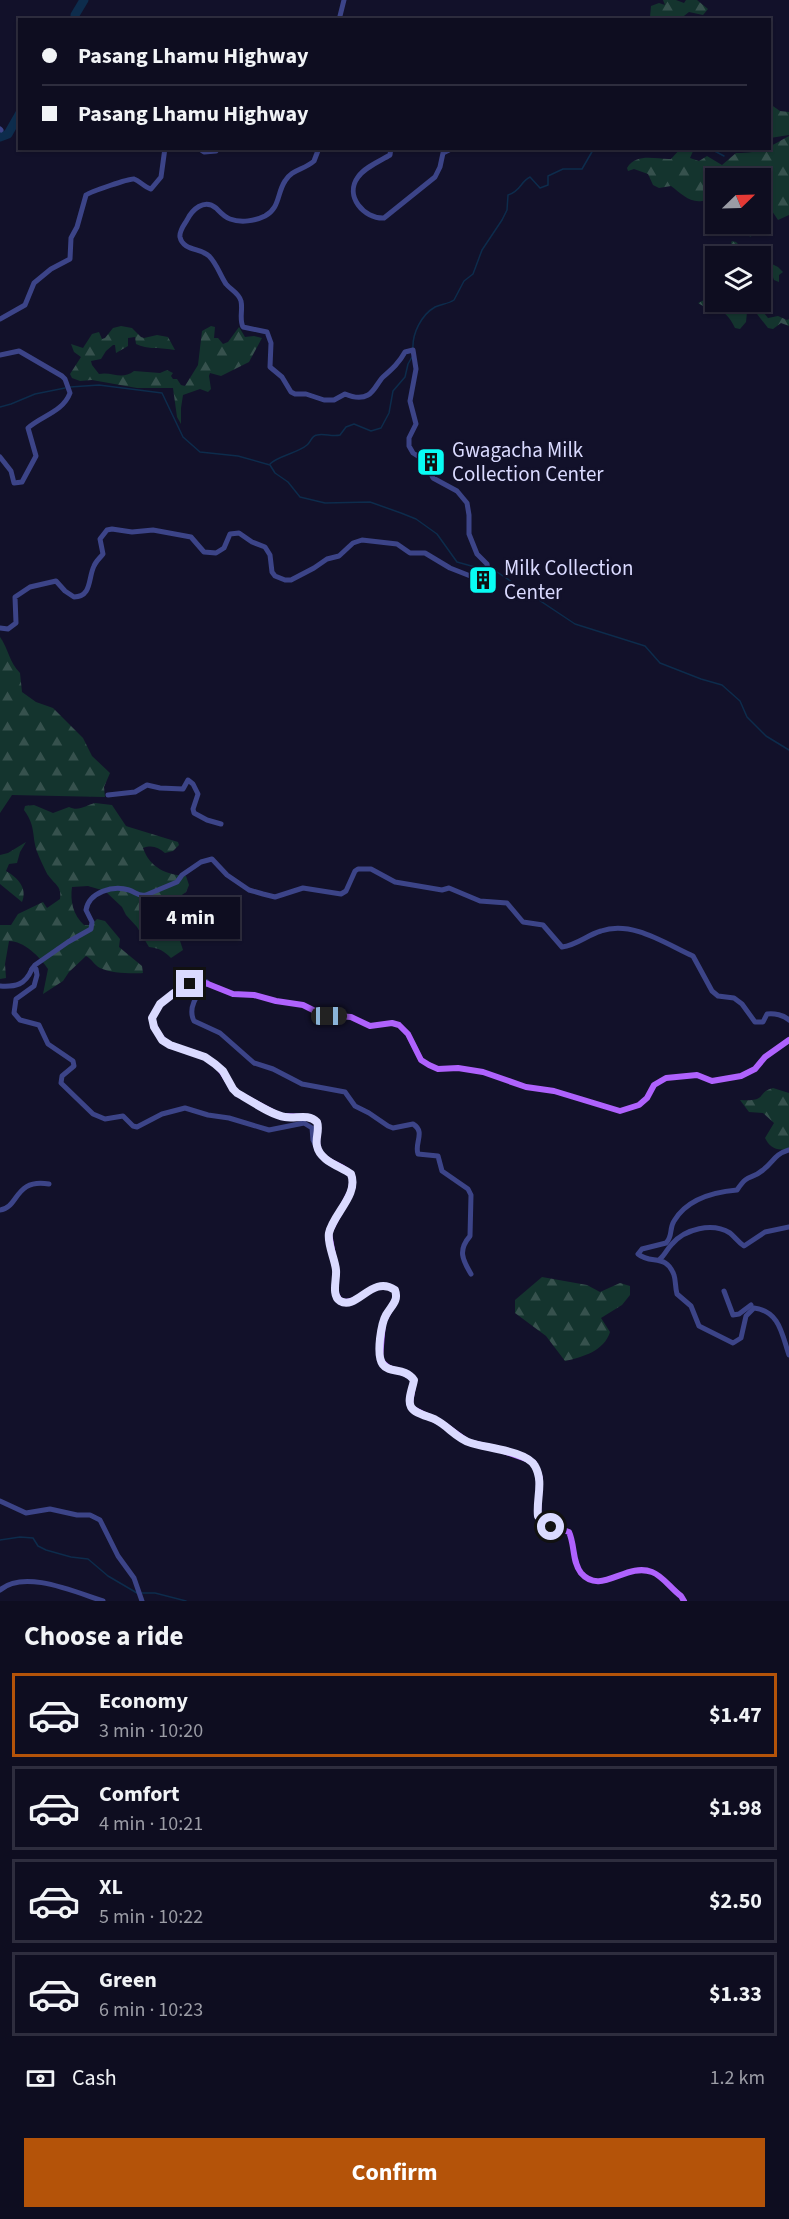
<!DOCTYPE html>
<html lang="en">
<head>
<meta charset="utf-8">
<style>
  body { margin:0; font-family:"Source Sans 3",sans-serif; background:#1c1b2d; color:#f1f3f6; height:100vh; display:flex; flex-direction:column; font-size:22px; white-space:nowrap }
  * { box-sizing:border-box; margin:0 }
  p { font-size:20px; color:#9b9ca5 }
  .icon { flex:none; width:33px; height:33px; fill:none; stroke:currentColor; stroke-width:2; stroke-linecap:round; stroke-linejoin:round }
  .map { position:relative; height:1601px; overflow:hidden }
  .panel { display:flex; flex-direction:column; background:#0e0d20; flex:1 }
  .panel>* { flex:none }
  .banner { position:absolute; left:18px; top:18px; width:753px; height:132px; border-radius:0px; box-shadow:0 2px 4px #0004,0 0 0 2px #2e2d3e; display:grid; align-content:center; height:132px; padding:0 24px; background:#0e0d20 }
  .needle { width:39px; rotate:67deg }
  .tools { position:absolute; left:705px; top:168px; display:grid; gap:12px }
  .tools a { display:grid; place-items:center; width:66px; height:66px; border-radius:0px; background:#0e0d20; box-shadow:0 2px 4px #0004,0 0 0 2px #2e2d3e; font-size:30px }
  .end { position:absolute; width:27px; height:27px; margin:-14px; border:8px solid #dadaff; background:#111; box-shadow:0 0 0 3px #111 }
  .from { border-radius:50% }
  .bubble { position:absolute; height:42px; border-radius:0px; background:#0e0d20; box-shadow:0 2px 4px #0004,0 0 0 2px #2e2d3e; font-size:20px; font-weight:700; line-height:42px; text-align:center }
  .car { position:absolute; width:18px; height:36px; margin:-18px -9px; border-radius:8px; box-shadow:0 0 4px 2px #0007; background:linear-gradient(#222 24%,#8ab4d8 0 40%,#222 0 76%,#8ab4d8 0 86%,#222 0) }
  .banner b { display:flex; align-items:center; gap:21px; height:57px; font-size:22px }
  .banner b+b { border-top:2px solid #2e2d3e }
  .banner i { width:15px; height:15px; background:#f1f3f6 }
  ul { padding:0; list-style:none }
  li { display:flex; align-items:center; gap:18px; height:84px; margin:0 12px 9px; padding:0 12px; border:3px solid #2e2d3e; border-radius:0px }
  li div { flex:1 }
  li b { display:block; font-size:22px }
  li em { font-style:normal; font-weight:700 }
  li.active { border-color:#b45309 }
  li>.icon { width:54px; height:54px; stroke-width:1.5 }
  h2 { padding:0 24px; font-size:27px; line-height:72px }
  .pay { display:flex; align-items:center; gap:15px; height:66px; padding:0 24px; font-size:22px }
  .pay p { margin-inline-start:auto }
  .cta { display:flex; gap:12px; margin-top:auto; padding:12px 24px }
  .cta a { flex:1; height:69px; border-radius:0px; background:#b45309; color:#fff; font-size:24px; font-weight:700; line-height:69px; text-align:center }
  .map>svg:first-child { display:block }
</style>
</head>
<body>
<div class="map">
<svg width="789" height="1601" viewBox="0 0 789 1601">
  <defs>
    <pattern id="forest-firs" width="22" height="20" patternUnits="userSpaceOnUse" patternTransform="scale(1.5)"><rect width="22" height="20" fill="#14342e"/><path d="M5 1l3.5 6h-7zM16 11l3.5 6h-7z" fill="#36514d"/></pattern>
  </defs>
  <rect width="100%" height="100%" fill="#12112a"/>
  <g fill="url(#forest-firs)">
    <path d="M663,0h13l8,3 2,-3h11l11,9 -5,6 -14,-3 -9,7h-33l3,-2 1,-11 8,-3 6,2z"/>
    <path d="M770,104l10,7 9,1v23l-19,3z"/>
    <path d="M789,136v79l-11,5 -8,-12 -14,25 -6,4 -7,-13h17v-46h-44l-1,38 -9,-16c-15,5 -24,-6 -35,-14l-12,2 -6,-3 -5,-11 -14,-5 -6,2 -1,-3c10,-16 30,-8 44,-9l10,-11 13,1 -4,9 9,3 8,-5 15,9 14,-12c26,0 31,-5 53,-17z"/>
    <path d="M732,241l4,1 7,7 8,-1 8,6h11l2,10 6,3 5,5 -4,3v7l-5,-2 -5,-14 -8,-3 -1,-7h-23l-6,-13z"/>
    <path d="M708,298l7,1 1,3 24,4 5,-4h10l13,16 10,-2 9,4 2,-1v7l-8,-3 -8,6 -5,-1 -11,-14 -10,-2 -1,10 -6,7 -5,-1c-12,-25 -19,-13 -37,-25z"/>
    <path d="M121,326l11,2 9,9 3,1 13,-3 11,2 7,13c-13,-3 -28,0 -39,-6l-1,-7 -7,1v8l-12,7 -1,-8h-2l-7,6 -5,8 -10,2 1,4 7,9c13,-3 22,7 35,-3l26,2 7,-3 6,3 -2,3 2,3h4l4,6 4,1 13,-21 4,-34 9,-5 4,1 -1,11h4l5,6 5,-2 11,-15 6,10 9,-1 8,2 -13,24 -28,14 -11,-3 -1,3 2,13 -3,3 -8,-3 -17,6 -2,13v16l-4,-7 -4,-29h-36l-45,-8 -12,1 -8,-3 -2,-4 11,-17 -7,-5 -3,-8 12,4 9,-14 7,-2 3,7 3,-1 8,-10z"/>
    <path d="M0,637c9,13 9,25 20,36l2,19 14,10 17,6 30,30 9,18 18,17 -6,14 1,10 -93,-2 -12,18z"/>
    <path d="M95,803l17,2 14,21 3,1 49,15 1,3 -6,6 -8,2c-7,-6 -13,-8 -22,-5 7,20 24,27 43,28l3,9 -3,7 -7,5 -6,22 10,31 -12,8c-7,-7 -12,-10 -22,-11l-12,-20 -11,-12 -4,-8 -17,-16 -17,-5 -16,1c-2,14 1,28 12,38h7l6,-6 8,2 15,18 -1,8 23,19 1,7c-11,1 -33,0 -43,-5 -6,-3 -8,-9 -14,-12l-17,16 -6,9 -20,13 5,-25c-8,-12 -24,-28 -39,-28l-4,23 1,14 -6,1v-54h11l7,-11 25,-12 4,6 13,-9c2,-13 -5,-14 -12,-24 -1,-1 -9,-18 -10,-21 -7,-17 -1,-26 -14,-44l1,-4 9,-1 19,8 16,-6c10,5 17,-2 26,-4z"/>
    <path d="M26,842l-6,10 -3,11 -8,1 -3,7c11,6 22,17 16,31l-22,-18v-29l8,-2z"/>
    <path d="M773,1088l16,5v55c-11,4 -19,0 -24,-10l9,-15 -11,-10 -14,-1 -9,-12c29,2 15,-7 33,-12z"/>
    <path d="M542,1277l45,8 13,7 20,-9 10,3v9l-8,10 -21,13 9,14c-6,19 -27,25 -45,29l-19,-25 -31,-23v-13z"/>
  </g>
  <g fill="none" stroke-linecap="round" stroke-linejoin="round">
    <g stroke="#0d2c4c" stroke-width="1.5">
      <path d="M688,148l3,2 16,-2"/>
      <path d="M709,148l15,8"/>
      <path d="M413,349c-1,-15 8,-34 22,-42 6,-3 13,-3 19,-7l10,-19 9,-7 9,-24 20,-30 5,-10 1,-15c13,-4 12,-13 22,-18l10,11 8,-3v-9l15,-7h19l11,-19 7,-2"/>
      <path d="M70,387l29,-2 63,8 21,44 17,15 38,4 32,9 5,8 13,9 12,15 25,6 45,-1 31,11 15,6 21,15 20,28 18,5 11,-1"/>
      <path d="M0,407l11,-3 24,-10 30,-6"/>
      <path d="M270,464c7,-8 28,-11 37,-19 4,-3 4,-9 10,-10 7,-2 15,2 23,0l6,-8 8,-3 17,7 10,-3 8,-15 4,-22 12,-14 3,-13 4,-7"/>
      <path d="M491,568l84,56 70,22 15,17 41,16 21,6 18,16 7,16 19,19 23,14"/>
      <path d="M0,1540l20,-3 13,1 5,8 8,4 25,7 17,2 20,17 29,17"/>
      <path d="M142,1593h13l31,8"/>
    </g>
    <g stroke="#0d2c4c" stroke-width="9">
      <path d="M75,20v-5l9,-15"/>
      <path d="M0,137l8,-3 12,-21"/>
    </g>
    <g stroke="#3c4488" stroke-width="5">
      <path d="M339,20l5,-20"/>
      <path d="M0,129l1,1"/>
      <path d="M198,148l6,4 12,-1 2,-3"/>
      <path d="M391,148l-1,7c-10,6 -25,12 -32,22 -14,19 6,42 26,41l51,-41 5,-10 3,-14 10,-5"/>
      <path d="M0,319l25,-14 9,-22 17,-14 19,-10 1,-21 6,-11 9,-32c4,-3 44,-17 48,-16 6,2 10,8 17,10l10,-12 4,-29"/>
      <path d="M0,355l19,-4 43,25 3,3 5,14c-7,19 -29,23 -42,35l8,28 -14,26 -8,1 -3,-12 -11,-14"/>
      <path d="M0,628l8,1 8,-6 -1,-26 15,-10 26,-6 9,10 9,6c18,0 14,-19 20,-31 2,-5 6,-8 9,-12l-3,-15 7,-9 5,-1 20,3 21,-2 38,7 13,15 12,1 8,-5 6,-14 9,-1 13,9 13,5 5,8 2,17 3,4 10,4h6l23,-12 13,-9 12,-3 14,-13 9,-3 35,4 13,9h15l25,15 28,11 3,-6 7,-3 -1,-6 -10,-10 -8,-20v-19l-2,-12 -10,-12 -24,-13 -9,-18 -11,-7 -4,-7v-8l7,-14 -6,-23 6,-32 -3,-19 -8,2c-6,11 -13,17 -22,25 -5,5 -9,15 -15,18 -7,4 -16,2 -23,-1l-11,6h-10l-18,-6h-11l-4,-2 -9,-15 -12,-10 1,-24 -4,-11 -24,-5c-4,-8 0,-17 -2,-26 -2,-8 -10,-11 -15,-17 -6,-9 -9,-20 -17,-28 -8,-8 -26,-5 -29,-19 -1,-6 4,-12 7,-17 5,-10 17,-22 29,-12 4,4 8,9 14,11 11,4 25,2 35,-3 15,-8 12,-23 20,-35 7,-12 19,-11 29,-20l5,-13"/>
      <path d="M108,795l27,-3 12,-7 13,3 23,1 5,-9 5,4 5,10 -5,15 1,4 13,7 14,4"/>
      <path d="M32,969l3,-4 33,-23 23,-13 1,-7 -6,-12c3,-18 27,-25 43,-20 7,2 9,7 17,5l31,-13 5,-7 19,-13 11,-3 15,16 22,15 14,4 12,3 28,-9 38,6 5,-3 9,-20 3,-2h13l24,13 47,8 7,-2 31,13 27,2 16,19 20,3 19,22c15,-2 25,-12 39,-16 31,-11 65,13 92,25l19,35 6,5 16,2 8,6 13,18h8l4,-8c7,-1 17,1 22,6"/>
      <path d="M207,982c-9,12 -20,25 -13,39l26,12 34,30 19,6 29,15 43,8 10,14 14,7 19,13 5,2 20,-4c13,8 1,19 5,30l20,2 4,15 26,18 3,6 -1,41c-12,14 -8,23 1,38"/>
      <path d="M0,986c16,1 25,-1 32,-17h4l1,6 -3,11 -18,13 -2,14 6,7 19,5 9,19 25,17 1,5 -12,10 -1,7 32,31 12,5 18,-3 10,10 4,1 25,-13 23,-6 23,7 21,3 40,12 35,-7 8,5 1,12 4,8"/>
      <path d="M789,1150c-16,5 -14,11 -26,20 -13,11 -14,2 -26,20 -23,2 -50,9 -63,31 -5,8 -1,15 -8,22l-24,6 -4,5c13,11 28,-1 36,21 2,6 1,12 3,19l14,12 8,20 34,17 8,-5 5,-22 8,-8c26,3 28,27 35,47"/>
      <path d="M0,1210c19,-2 14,-32 49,-26"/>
      <path d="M660,1259c5,-4 7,-10 12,-15 13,-15 40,-22 58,-11 5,4 8,9 14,13l21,-14 24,-5"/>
      <path d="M724,1291l9,24 6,-1 12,-9"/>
      <path d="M0,1501l26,12 24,-4 27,6h13l10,5 18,36 16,22 8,23"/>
      <path d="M0,1590c24,-21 75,2 103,11"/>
    </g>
    <path stroke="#af62fd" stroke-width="6" d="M684,1601l-3,-5c-10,-7 -18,-20 -29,-24 -26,-10 -51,24 -71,1 -9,-11 -6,-28 -12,-41l-24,-8 -7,-8 2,-38 -6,-15 -5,-3 -31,-11 -30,-7 -25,-18 -32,-16 -1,-5 4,-23c-10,-12 -27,-6 -34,-22l3,-36 13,-23 -1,-9c-22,-15 -34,17 -55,11l-5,-9 1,-20 -7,-39 22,-43 2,-11c-6,-15 -27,-14 -34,-28 -5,-9 1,-20 -2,-29l-8,-5 -29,-1 -43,-23c-9,-8 -12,-21 -23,-30 -25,-20 -52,-5 -62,-45l8,-14 14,-11 20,-10 9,-1 30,12 21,1 22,6 27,4 20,10 28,2 19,9 22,-3 7,2 9,9 13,26 8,5 9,4 20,-1 25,4 43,15 28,4 66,20 19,-6 8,-7 7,-13 12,-7 31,-3 15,6 29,-5 14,-7 10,-12 24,-17"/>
  </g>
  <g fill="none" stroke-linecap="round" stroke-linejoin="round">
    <path stroke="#dadaff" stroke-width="8" d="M190,984l-16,9 -14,11 -8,14 2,9 8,13 8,5 35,12 10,7 8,7 10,18 4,4c13,7 34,22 48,24 11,2 23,-4 32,5 3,8 -2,16 0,24 3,15 23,20 34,28 8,21 -18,40 -22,59 -2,11 6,26 7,37 1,9 -5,25 4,31 17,10 32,-27 55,-11 4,11 -4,16 -9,25 -4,7 -5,16 -6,24 -5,45 20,22 34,41 -1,7 -7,20 -3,27 4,7 17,9 25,13 12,6 21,19 35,23 15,5 56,8 64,23 9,16 1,33 3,50l7,8 6,3"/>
  </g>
  <defs>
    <g id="building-square" transform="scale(1.5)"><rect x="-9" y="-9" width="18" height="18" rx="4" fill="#08fcf4" stroke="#12112a"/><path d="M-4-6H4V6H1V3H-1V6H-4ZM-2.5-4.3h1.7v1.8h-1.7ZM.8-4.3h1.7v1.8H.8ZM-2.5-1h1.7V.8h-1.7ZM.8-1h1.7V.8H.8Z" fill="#111"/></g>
  </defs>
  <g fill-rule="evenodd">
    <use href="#building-square" x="431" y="462"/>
    <use href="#building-square" x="483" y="580"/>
  </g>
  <g text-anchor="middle" stroke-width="6" stroke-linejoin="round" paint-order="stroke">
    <g font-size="21" fill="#dadaff" stroke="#12112a" text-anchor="start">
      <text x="452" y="457">Gwagacha Milk<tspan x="452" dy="24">Collection Center</tspan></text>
      <text x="504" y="575">Milk Collection<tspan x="504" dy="24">Center</tspan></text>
    </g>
  </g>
</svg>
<div class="tools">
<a><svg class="needle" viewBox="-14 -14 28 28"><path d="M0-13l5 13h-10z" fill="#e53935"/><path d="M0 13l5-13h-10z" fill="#9b9ca5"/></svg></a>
<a><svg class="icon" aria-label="layers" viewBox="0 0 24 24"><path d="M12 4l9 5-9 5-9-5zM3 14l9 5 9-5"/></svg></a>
</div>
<i class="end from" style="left:551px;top:1527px"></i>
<i class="end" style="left:190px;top:984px"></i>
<div class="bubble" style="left:141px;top:897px;width:99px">4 min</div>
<i class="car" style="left:329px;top:1016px;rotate:90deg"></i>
<div class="banner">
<b><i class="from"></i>Pasang Lhamu Highway</b>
<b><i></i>Pasang Lhamu Highway</b>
</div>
</div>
<section class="panel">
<h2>Choose a ride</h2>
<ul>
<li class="active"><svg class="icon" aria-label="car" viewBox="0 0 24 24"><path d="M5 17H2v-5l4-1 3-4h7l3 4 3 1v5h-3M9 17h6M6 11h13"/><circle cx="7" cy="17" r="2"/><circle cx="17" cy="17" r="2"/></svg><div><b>Economy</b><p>3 min · 10:20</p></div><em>$1.47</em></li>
<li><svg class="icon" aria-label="car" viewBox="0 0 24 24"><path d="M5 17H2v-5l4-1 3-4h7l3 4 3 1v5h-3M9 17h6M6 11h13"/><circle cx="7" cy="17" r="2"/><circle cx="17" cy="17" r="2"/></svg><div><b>Comfort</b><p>4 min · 10:21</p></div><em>$1.98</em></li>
<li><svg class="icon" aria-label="car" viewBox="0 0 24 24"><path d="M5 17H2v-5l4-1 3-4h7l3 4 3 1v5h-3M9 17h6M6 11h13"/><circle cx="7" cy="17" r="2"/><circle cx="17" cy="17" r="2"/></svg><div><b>XL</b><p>5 min · 10:22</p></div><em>$2.50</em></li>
<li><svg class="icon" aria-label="car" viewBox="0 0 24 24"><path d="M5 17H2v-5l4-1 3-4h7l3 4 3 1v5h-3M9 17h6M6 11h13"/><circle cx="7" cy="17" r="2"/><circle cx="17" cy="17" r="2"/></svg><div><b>Green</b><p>6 min · 10:23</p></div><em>$1.33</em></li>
</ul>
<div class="pay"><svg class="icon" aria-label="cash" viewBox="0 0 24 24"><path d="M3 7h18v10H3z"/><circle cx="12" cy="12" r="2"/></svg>Cash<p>1.2 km</p></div>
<div class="cta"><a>Confirm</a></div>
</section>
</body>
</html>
